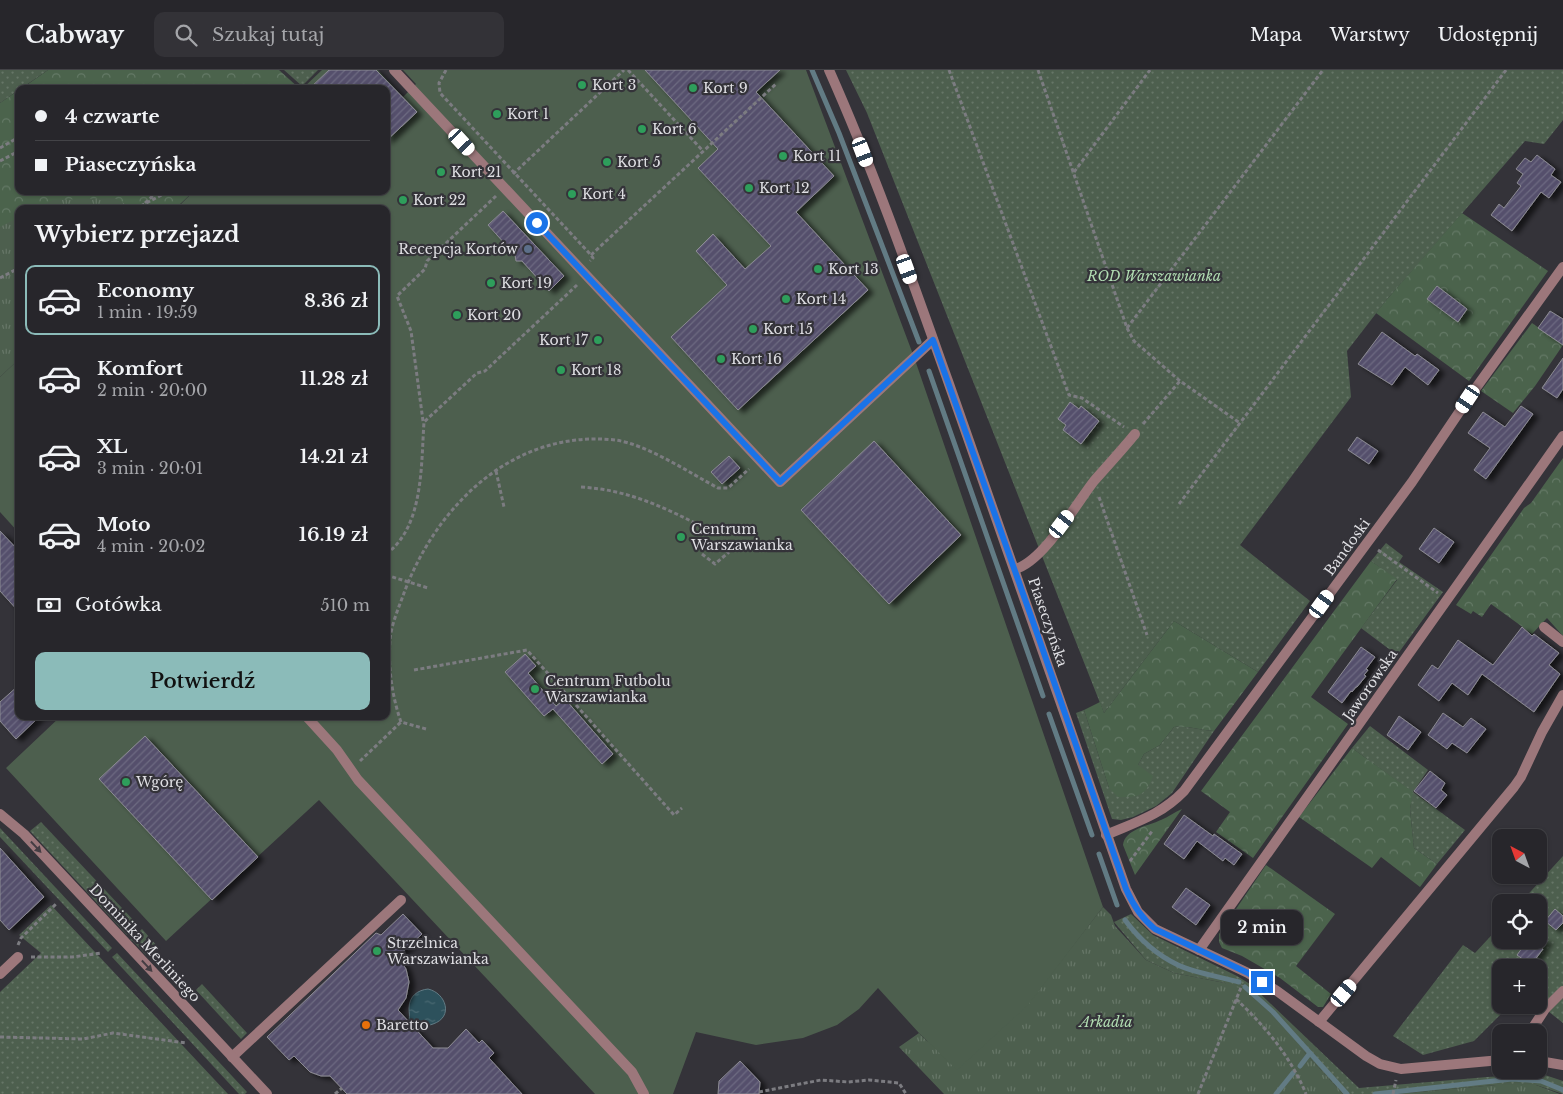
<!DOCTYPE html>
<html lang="pl">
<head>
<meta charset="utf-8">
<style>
  body { margin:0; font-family:"Libre Baskerville",serif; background:#333237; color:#f1f3f6; height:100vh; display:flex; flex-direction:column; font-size:19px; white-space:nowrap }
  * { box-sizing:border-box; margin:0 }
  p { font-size:16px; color:#a4a5a9 }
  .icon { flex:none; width:28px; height:28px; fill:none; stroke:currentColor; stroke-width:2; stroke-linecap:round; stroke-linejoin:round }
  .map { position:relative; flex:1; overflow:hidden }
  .details { position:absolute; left:15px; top:135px; width:375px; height:515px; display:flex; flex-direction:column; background:#27262b; border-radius:10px; box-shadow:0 1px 4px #0004,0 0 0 1px #434347 }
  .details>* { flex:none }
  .guide { position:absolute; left:15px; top:15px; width:375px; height:110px; border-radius:10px; box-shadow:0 1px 4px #0004,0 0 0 1px #434347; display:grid; align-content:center; height:110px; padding:0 20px; background:#27262b }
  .needle { width:32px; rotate:319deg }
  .tools { position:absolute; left:1492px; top:759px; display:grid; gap:10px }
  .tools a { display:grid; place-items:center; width:55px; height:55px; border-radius:10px; background:#27262b; box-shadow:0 1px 4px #0004,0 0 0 1px #434347; font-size:25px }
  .end { position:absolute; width:22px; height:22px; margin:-11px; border:6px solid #1a73e8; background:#fff; box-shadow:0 0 0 2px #fff }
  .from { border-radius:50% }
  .bubble { position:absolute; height:35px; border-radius:10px; background:#27262b; box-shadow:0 1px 4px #0004,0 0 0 1px #434347; font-size:16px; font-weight:600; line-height:35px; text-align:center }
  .car { position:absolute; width:15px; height:30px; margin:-15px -8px; border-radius:6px; box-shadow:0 0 4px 1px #0007; background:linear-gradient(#fff 24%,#345 0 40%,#fff 0 76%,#345 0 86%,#fff 0) }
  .guide b { display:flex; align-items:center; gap:18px; height:48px; font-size:19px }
  .guide b+b { border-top:1px solid #434347 }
  .guide i { width:12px; height:12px; background:#f1f3f6 }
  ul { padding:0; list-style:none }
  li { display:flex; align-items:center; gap:15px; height:70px; margin:0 10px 8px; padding:0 10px; border:2px solid transparent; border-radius:10px }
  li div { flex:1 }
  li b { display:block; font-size:19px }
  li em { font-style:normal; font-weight:600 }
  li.selected { border-color:#8bbbb9 }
  li>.icon { width:45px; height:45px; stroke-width:1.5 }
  h2 { padding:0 20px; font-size:22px; line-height:60px }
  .pay { display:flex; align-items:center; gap:12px; height:55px; padding:0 20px; font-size:19px }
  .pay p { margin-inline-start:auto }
  .action { display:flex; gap:10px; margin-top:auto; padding:10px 20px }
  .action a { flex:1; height:58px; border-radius:10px; background:#8bbbb9; color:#111; font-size:20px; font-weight:600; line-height:58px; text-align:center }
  header { display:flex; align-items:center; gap:30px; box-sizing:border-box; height:70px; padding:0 25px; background:#27262b; border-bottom:1px solid #434347 }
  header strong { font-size:24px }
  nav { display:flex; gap:28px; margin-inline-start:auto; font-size:18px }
  .search { width:350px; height:45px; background:#333237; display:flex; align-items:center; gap:12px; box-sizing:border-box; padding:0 18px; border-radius:10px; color:#a4a5a9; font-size:19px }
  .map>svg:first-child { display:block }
</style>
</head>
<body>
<header>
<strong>Cabway</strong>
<div class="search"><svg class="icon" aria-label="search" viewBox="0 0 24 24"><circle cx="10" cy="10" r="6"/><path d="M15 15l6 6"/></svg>Szukaj tutaj</div>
<nav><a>Mapa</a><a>Warstwy</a><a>Udostępnij</a></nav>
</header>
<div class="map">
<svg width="1563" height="1024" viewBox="0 0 1563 1024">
  <defs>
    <pattern id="grass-dots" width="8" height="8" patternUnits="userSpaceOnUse" patternTransform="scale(1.25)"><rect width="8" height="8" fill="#4d5f4e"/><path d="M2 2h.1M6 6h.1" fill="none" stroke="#667667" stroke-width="1.8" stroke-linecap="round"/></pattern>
    <pattern id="forest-crowns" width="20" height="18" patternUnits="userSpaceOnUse" patternTransform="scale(1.25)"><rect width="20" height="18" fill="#4b634c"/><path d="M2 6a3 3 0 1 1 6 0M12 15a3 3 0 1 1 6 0" fill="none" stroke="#647966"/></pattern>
    <pattern id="park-tufts" width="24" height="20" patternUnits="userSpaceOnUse" patternTransform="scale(1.25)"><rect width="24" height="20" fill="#4d5f4e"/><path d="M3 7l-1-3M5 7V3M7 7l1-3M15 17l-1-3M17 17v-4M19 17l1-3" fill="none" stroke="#667667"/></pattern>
    <pattern id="water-ripples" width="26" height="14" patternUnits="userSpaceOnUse" patternTransform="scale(1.25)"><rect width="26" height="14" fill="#2d515c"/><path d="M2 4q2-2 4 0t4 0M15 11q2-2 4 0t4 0" fill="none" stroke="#4b6a73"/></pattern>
    <pattern id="building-hatch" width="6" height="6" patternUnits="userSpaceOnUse" patternTransform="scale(1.25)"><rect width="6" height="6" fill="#55506c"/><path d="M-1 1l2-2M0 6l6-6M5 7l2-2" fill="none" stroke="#6d6981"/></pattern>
    <filter id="shadow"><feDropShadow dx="5.5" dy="3" stdDeviation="2.5" flood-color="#0009"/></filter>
  </defs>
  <rect width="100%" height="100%" fill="#343339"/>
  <g fill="url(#grass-dots)">
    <path d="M0,0h48l-48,33z"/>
    <path d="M284,0h34l-16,16z"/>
    <path d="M846,0h717v50l-19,24 -19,-3 -106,122 -31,35 -41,53 4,46 -111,148 70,56 -52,71 -84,-51 -70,92 -237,-600z"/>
    <path d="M1386,473l17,13 -4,6 44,30 -46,63 -36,-27 36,-48 -26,-19z"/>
    <path d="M1084,640l25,78 29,-23 6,-11 16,-9 14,-18c14,-1 26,3 40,4l-42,62 -16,13 -23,11 -12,3 -9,-1 -36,-106z"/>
    <path d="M1370,656l58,44 -15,22 52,38 -28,34 -23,-16 -4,-39 2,-17 -60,-44z"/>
    <path d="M41,752l97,103 -11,10 -97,-104z"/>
    <path d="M0,758l112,120 -4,4 -108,-115z"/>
    <path d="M1563,786v167l-24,-19v-36h-38v37h9l-36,36 -51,14 -30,-19 70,-91 12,8 26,-28v15h38v-38h-18z"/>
    <path d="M51,835l177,189h-228v-102l41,-39 -22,-18z"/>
    <path d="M1131,844l22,21 84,41 13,8 109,104 128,-11 55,-3 21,7v13l-27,-9h-40l-101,9h-52l-37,-40 -81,-71 -51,-10 -28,-13 -32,-38z"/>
    <path d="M142,859l16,18 -9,8h-3l-13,-14 -3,-1z"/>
    <path d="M117,883l130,139 -2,2h-6l-127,-137z"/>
    <path d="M202,914l45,49 -6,6 -45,-49z"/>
  </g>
  <g fill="url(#forest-crowns)">
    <path d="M48,0h231l21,19h-279z"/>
    <path d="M19,20v101h175l-15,14 2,4h-162v16l-19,13v-135z"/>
    <path d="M1462,143l86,58 -79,110 -93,-68 12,-15z"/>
    <path d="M1532,253l31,22 -28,41 -22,27 -32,-22z"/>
    <path d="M1563,388v178l-16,-18 -15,16 -41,-30 -9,13 -9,-6 -2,3 -15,-9 68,-97 7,-5z"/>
    <path d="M1371,491l26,18 -86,118 37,27 -95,134 -37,-26 14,-20 -29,-21z"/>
    <path d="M1174,551l84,51 -44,59c-14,-1 -26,-5 -40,-4l-14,18 -16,9 -6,11 15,11c-8,21 -15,21 -35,21l-9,-9 -25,-78 16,-8 4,11z"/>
    <path d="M1352,678l61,44 -3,17 4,39 23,16 -17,23 -39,-30 -9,11 -73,-51z"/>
    <path d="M1182,739l-47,66 -12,-30c2,-16 25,-19 38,-25 7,-3 14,-8 21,-11z"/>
    <path d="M1266,795l69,49 -39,52 35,28 -8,13h-5l-38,-29 -38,-22 -20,-8 -3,-6v-8z"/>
  </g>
  <g fill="url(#park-tufts)">
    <path d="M114,128l21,11h-99l17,-9z"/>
    <path d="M19,147v142l-19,18v-150z"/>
    <path d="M1103,837l8,8 4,11 31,34 28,13 51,10 17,6 64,65 37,40h-399l-45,-47 20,-14 9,9 -44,-63 166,-4z"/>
    <path d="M1496,1015h40l24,9h-165z"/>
  </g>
  <g fill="#4d5f4e">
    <path d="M322,0h56l25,27 13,-13 -13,-14h403l108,287 189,550 -75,98 -71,65 -38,-37 -41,-45 -19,21 -22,16 -34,13 -47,7 -60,-13 -23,62h-78l-276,-294 -153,141 -160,-173 55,-52h325v-507h-210l18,-18h192v-102h-84z"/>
    <path d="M19,289v174l-19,-21v-135z"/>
  </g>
  <path fill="url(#water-ripples)" stroke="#627b84" d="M428,919c18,4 26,28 5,35 -7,3 -13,-1 -20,1l-4,-5c1,-5 0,-7 0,-12 0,-12 9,-18 19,-19z"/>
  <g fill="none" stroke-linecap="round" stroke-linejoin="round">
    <g stroke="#627b84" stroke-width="5">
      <path d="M812,0l27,63 80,209"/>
      <path d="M929,301l114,325"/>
      <path d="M1049,644l43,121"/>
      <path d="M1099,784l18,51"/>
      <path d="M1125,850c14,19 32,35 53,45 17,8 43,12 61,17"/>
      <path d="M1245,917l28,25 74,82"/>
      <path d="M1300,996l10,-13"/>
      <path d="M1276,1024l17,-21"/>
      <path d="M1375,1024l137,-15 29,2 22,9"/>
    </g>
  </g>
  <g fill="url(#building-hatch)" stroke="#8c8b93" filter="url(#shadow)">
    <path d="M329,0h47l41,42 -31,29v-52h-77z"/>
    <path d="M645,0h135l-24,22 78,84 -38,36 72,78 -130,120 -67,-73 56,-52 -31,-34 17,-17 32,35 26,-23 -73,-78 20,-19z"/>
    <path d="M1537,85l18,14 -4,6 10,7 -12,16 -8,-6 -29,39 -21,-16 8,-11 5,4 17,-22 -4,-3 6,-9 -7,-5 9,-11 6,4z"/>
    <path d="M503,141l61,65 -15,15 -27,-30h-6l-1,-6 -27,-30z"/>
    <path d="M1437,216l30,23 -9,13 -31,-23z"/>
    <path d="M1550,241l13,8v26l-25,-17z"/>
    <path d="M1382,262l33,24 2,-2 22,16 -11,15 -23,-18 -13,18 -34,-21z"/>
    <path d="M1563,288v31l-6,9 -15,-10z"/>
    <path d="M1070,332l9,7 2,-3 18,15 -18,23 -18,-14 3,-5 -8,-6z"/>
    <path d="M1521,336l12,8 -47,65 -12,-9 16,-22 -22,-15 15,-21 22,15z"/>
    <path d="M1357,367l21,14 -9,13 -21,-14z"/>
    <path d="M874,371l87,94 -72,69 -88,-94z"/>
    <path d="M729,386l11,12 -18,16 -11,-12z"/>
    <path d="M1434,458l20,14 -15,21 -20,-14z"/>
    <path d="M0,461l19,20v61l-19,-21z"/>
    <path d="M1522,557l10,9 2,-2 25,19 -10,12 11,9 -26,38 -52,-38 -14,21 -16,-12 -13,18 -21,-16 14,-20 6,4 20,-29 35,25z"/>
    <path d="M1361,577l14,10 -9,12 2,1 -4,5 2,1 -9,11h-1l-4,5 -1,-1 -9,12 -14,-11z"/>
    <path d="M525,584l11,12 -8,7 28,33 9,-7 48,55 -11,10 -49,-55 -9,7 -39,-44z"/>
    <path d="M19,615v31h21l-24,23 -16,-18v-19z"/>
    <path d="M1443,643l20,14 8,-9 15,11 -19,24 -15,-10 -5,6 -19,-14z"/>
    <path d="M1399,646l22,16 -13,18 -21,-15z"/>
    <path d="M145,666l113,121 -46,43 -113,-121z"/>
    <path d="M1430,701l15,12 -4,7 6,5 -11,13 -22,-17z"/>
    <path d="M1184,745l29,21 1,-2 28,20 -8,11 -9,-7 -2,3 -26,-20 -13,18 -20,-15z"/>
    <path d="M0,778l44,49 -35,33 -9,-10z"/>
    <path d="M1186,818l24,17 -14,20 -24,-18z"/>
    <path d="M1555,839l8,7v7l-7,7 -11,-9z"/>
    <path d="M403,844l19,20 -24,22 8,13 3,13 -3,16 -8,12 35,38h15l18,-19 13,14 3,-3 12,13 -5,5 33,36h-175l-17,-18h-9l-11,-4 -16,-16 -5,4 -22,-23 109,-104 5,2z"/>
    <path d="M1528,870h20l-7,8 2,1 -12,16 -14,-10z"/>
    <path d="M740,991l20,21 -1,12h-41l1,-13z"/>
  </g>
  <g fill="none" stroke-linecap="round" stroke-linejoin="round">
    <g stroke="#7c7c81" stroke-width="3" stroke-dasharray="4 2.5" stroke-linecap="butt">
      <path d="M446,0l-7,13 1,10 151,162 2,3 -3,3"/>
      <path d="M628,0l75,81"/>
      <path d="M949,0l120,325 13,3 42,29"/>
      <path d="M1038,0l89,258 7,13 46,40 60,42"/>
      <path d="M0,78l19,-11"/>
      <path d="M0,91l19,-10"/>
      <path d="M1074,102l76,-102"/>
      <path d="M513,104l111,-104"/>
      <path d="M145,133l13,-12"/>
      <path d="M135,139l34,-18"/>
      <path d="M591,185l186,-172"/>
      <path d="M0,208l19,-10"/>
      <path d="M1127,258l196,-258"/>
      <path d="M423,351l-12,-90 -14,-35 28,-27 2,-8 69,-65"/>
      <path d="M1143,354l37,-43"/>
      <path d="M496,401l8,36"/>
      <path d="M581,417c49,3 84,21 126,42l7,-3 10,7"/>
      <path d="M1099,427l48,138"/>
      <path d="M1179,434l327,-434"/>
      <path d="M1378,480l60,43"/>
      <path d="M386,484c38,-27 35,-90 38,-132l53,-49 8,-2 92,-86"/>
      <path d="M702,484l13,10 14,-12"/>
      <path d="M386,505l42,13"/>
      <path d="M414,600l113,-20 147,165 8,-7"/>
      <path d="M426,659l-25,-7c-9,-26 -13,-54 -11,-82 1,-15 9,-33 14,-47 33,-89 111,-164 211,-153 31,4 75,33 103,48h10l21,-19"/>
      <path d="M360,691l41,-39"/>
      <path d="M1130,791l23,-31"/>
      <path d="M18,875l3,-7 35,-34"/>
      <path d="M31,887h41l30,-4"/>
      <path d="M1236,929c29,27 55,58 70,95"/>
      <path d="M0,967l83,2 30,-6 73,10"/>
      <path d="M759,1022l62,-12 27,2 21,-2 30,3 7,11"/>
      <path d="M335,1024l7,-6"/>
      <path d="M1198,1024l44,-109"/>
      <path d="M1393,1024l3,-14"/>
    </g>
    <g stroke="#9c777b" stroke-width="10">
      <path d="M394,0l386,412 153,-142"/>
      <path d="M1015,499c28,-7 61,-65 79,-88 14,-16 28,-31 41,-47"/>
      <path d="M1544,557l19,15"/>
      <path d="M306,646l31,34 21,30 274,292 12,22"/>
      <path d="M0,904l18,-17"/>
      <path d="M1319,952l195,-235 7,-10 21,-45 21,-37"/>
      <path d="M1530,962l15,-23 18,-18"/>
      <path d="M232,987l169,-157"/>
    </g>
    <g stroke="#9c777b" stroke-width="10">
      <path d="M829,0c45,101 82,207 119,311 60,169 118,339 178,508l12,23 17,17 93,44 29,18 89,65 14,8 21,5 100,-9"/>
      <path d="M0,744l24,20 243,260"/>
      <path d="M1106,765c30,-13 55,-20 78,-44l228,-309 56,-83 95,-132"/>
      <path d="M1199,880l364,-514"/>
      <path d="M1539,991l24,4"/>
    </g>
  </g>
  <defs><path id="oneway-solid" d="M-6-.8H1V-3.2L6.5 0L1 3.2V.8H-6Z" transform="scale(1.25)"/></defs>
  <g fill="#443d43">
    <use href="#oneway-solid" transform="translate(36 777) rotate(47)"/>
    <use href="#oneway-solid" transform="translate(147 896) rotate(47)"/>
  </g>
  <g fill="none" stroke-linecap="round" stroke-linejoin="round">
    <path stroke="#1a73e8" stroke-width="6" d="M537,153l243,259 153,-142 105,296 88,253c7,16 15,29 29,40l93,44 14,9"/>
  </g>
  <g fill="#2e9e5b" stroke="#343339" stroke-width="2">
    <circle cx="582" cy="15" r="5"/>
    <circle cx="693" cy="18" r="5"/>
    <circle cx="497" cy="44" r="5"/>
    <circle cx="642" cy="59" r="5"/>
    <circle cx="783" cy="86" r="5"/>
    <circle cx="607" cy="92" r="5"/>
    <circle cx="441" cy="102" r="5"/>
    <circle cx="749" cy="118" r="5"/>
    <circle cx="572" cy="124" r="5"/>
    <circle cx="403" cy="130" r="5"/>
    <circle cx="818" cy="199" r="5"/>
    <circle cx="491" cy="213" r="5"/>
    <circle cx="786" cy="229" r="5"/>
    <circle cx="457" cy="245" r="5"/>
    <circle cx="753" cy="259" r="5"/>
    <circle cx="598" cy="270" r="5"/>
    <circle cx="721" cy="289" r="5"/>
    <circle cx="561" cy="300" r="5"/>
    <circle cx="681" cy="467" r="5"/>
    <circle cx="535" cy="619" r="5"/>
    <circle cx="126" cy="712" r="5"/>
    <circle cx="377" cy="881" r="5"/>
  </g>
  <circle fill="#5c6f8a" stroke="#343339" stroke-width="2" cx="528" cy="179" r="5"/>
  <circle fill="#e8710a" stroke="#343339" stroke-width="2" cx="366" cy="955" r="5"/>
  <g text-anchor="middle" stroke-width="4.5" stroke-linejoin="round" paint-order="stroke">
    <g font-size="14" fill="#dedee2" stroke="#343339" text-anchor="start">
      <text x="592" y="20">Kort 3</text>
      <text x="703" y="23">Kort 9</text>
      <text x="507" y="49">Kort 1</text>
      <text x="652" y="64">Kort 6</text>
      <text x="793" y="91">Kort 11</text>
      <text x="617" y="97">Kort 5</text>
      <text x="451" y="107">Kort 21</text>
      <text x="759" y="123">Kort 12</text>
      <text x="582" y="129">Kort 4</text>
      <text x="413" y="135">Kort 22</text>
      <text x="518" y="184" text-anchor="end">Recepcja Kortów</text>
      <text x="828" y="204">Kort 13</text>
      <text x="501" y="218">Kort 19</text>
      <text x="796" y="234">Kort 14</text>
      <text x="467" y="250">Kort 20</text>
      <text x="763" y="264">Kort 15</text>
      <text x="588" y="275" text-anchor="end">Kort 17</text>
      <text x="731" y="294">Kort 16</text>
      <text x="571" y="305">Kort 18</text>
      <text x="691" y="464">Centrum<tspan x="691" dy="16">Warszawianka</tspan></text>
      <text x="545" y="616">Centrum Futbolu<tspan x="545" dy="16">Warszawianka</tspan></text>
      <text x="136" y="717">Wgórę</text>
      <text x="387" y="878">Strzelnica<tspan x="387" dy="16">Warszawianka</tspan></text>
      <text x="376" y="960">Baretto</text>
    </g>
    <g font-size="14" font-style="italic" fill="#b1ddb2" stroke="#343339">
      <text x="1154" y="211">ROD Warszawianka</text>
      <text x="1106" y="957">Arkadia</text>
    </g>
    <g font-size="14" fill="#dedee2" stroke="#343339">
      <text transform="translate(1347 477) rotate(-54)" y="5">Bandoski</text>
      <text transform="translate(1048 552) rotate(71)" y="5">Piaseczyńska</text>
      <text transform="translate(1370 615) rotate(-55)" y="5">Jaworowska</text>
      <text transform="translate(145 873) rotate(47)" y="5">Dominika Merliniego</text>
    </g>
  </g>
</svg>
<div class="tools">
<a><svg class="needle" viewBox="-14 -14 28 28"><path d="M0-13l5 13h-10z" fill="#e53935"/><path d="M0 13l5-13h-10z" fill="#a4a5a9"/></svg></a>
<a><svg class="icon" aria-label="locate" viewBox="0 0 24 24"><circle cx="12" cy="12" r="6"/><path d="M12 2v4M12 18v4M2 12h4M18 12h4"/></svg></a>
<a>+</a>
<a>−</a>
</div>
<i class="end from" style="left:537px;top:153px"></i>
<i class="end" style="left:1262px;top:912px"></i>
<div class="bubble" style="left:1221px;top:840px;width:82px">2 min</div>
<i class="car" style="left:462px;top:72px;rotate:137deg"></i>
<i class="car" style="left:863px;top:82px;rotate:159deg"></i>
<i class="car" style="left:907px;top:199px;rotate:160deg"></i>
<i class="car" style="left:1468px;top:329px;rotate:214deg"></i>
<i class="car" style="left:1062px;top:454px;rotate:37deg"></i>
<i class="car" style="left:1322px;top:534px;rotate:36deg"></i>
<i class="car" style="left:1344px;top:923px;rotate:40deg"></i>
<div class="guide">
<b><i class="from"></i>4 czwarte</b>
<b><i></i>Piaseczyńska</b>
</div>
<section class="details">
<h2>Wybierz przejazd</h2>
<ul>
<li class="selected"><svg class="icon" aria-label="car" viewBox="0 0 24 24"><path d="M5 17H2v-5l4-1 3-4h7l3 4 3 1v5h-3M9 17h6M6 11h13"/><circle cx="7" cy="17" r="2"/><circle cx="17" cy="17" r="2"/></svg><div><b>Economy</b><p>1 min · 19:59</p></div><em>8.36 zł</em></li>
<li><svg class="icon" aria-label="car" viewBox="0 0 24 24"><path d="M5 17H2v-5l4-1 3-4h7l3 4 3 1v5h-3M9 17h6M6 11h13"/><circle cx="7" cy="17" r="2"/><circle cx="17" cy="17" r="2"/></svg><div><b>Komfort</b><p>2 min · 20:00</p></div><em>11.28 zł</em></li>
<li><svg class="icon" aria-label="car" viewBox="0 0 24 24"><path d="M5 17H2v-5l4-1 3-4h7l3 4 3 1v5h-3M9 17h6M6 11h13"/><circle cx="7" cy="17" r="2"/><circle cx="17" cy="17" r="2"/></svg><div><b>XL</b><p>3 min · 20:01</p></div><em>14.21 zł</em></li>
<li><svg class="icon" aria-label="car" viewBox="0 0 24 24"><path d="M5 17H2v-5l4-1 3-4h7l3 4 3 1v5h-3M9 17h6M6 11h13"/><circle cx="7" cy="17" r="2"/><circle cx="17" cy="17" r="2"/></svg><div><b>Moto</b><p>4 min · 20:02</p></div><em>16.19 zł</em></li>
</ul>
<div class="pay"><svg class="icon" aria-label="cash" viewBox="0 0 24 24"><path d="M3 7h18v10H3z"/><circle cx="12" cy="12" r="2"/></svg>Gotówka<p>510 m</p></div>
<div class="action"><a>Potwierdź</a></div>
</section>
</div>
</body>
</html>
